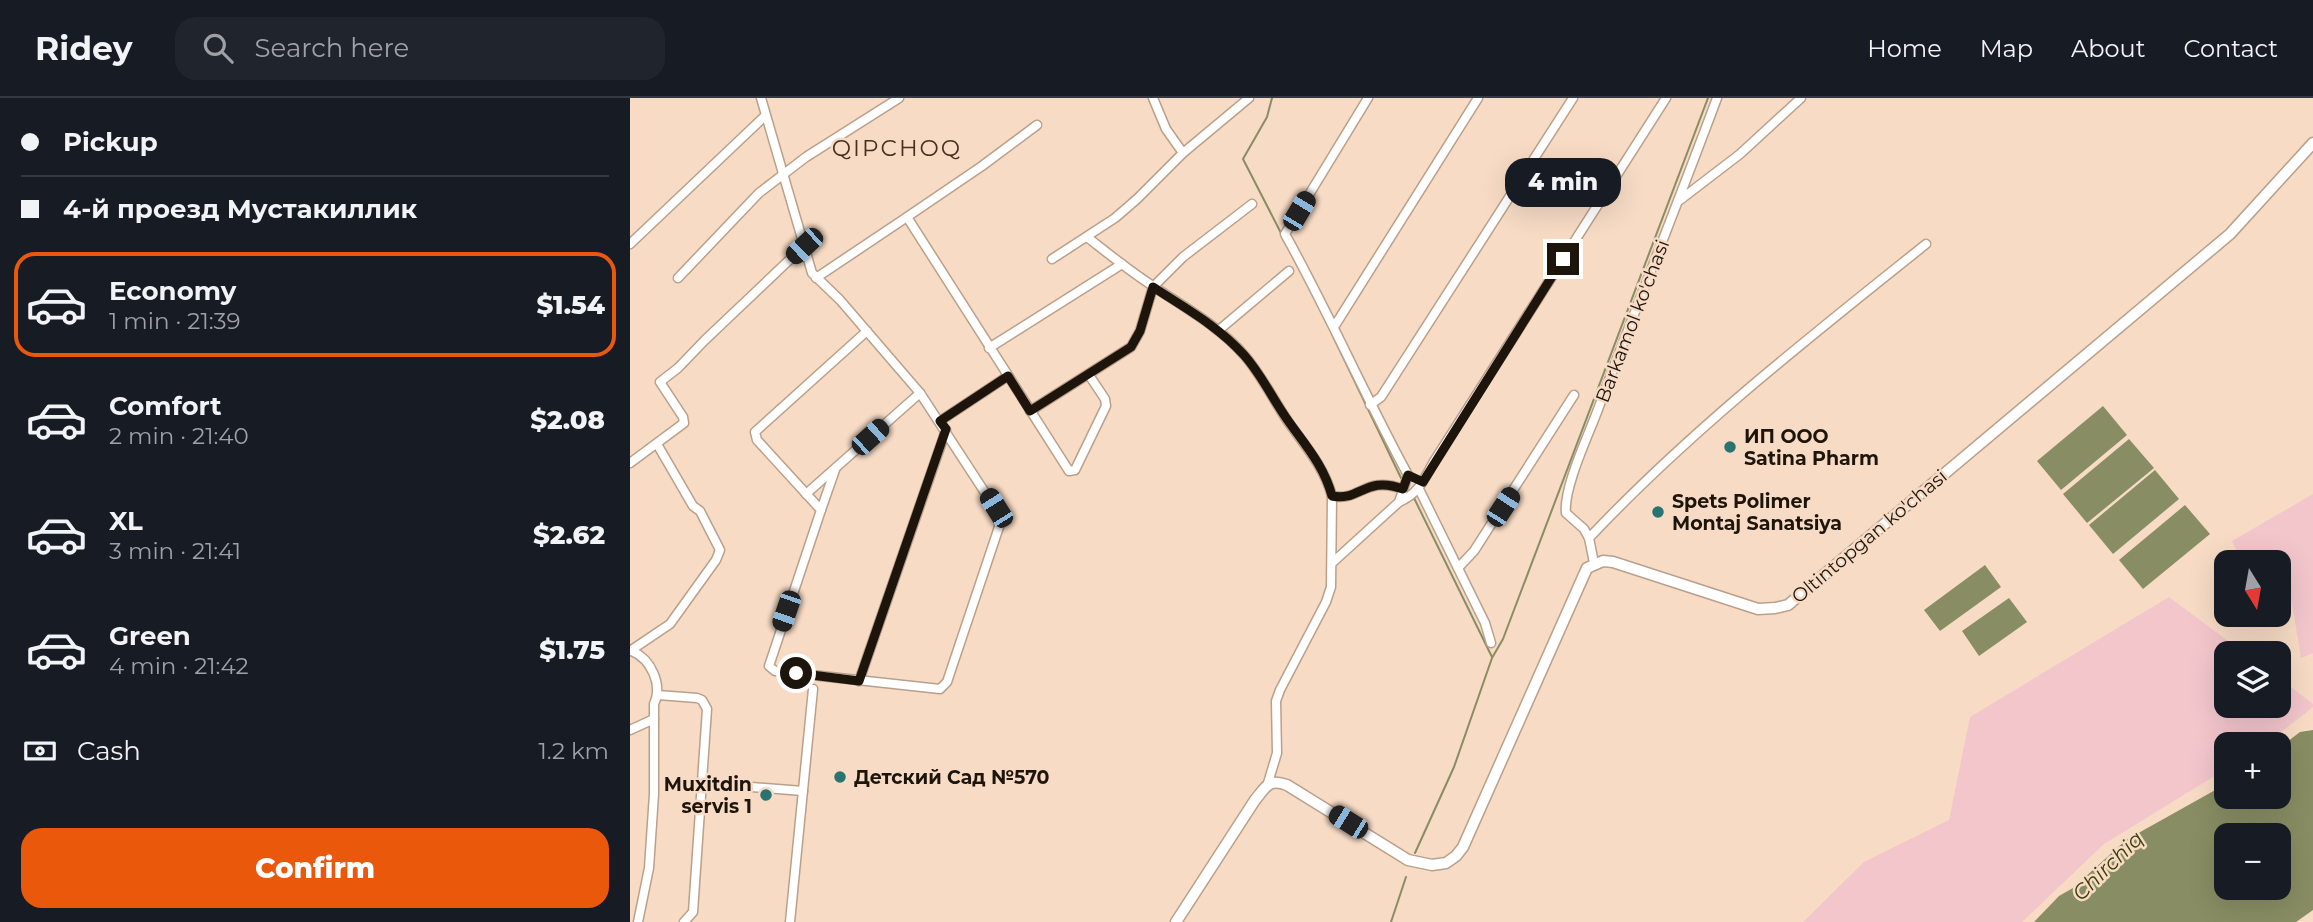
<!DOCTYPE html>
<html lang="en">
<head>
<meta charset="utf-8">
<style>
  body { margin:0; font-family:Montserrat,sans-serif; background:#20242c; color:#f1f3f6; height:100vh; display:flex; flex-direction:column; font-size:26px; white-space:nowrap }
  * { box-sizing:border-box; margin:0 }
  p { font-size:23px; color:#9ea1a6 }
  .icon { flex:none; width:38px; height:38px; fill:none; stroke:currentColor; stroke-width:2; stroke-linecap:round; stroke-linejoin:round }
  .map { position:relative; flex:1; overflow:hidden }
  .side { display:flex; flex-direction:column; background:#171b24; width:630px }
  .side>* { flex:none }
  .hud { display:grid; align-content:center; height:154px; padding:0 21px; background:#171b24 }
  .needle { width:46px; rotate:169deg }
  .tools { position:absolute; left:1584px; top:452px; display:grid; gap:14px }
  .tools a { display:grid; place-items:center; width:77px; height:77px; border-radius:14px; background:#171b24; box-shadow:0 7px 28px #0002; font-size:35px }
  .end { position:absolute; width:32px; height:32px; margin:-16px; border:9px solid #1d140c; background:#fff; box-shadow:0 0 0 4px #fff }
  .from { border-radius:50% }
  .bubble { position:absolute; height:49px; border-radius:21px; background:#171b24; box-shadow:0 7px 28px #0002; font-size:23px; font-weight:800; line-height:49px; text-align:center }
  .car { position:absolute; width:21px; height:42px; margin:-21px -10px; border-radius:9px; box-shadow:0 0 5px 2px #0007; background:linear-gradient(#222 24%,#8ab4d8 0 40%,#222 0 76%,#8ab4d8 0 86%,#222 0) }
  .hud b { display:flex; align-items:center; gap:24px; height:66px; font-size:26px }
  .hud b+b { border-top:2px solid #363941 }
  .hud i { width:18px; height:18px; background:#f1f3f6 }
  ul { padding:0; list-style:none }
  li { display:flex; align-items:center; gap:21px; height:105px; margin:0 14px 10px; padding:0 7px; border:4px solid transparent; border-radius:21px }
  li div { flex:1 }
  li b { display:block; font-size:26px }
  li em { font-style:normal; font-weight:800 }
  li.active { border-color:#ea580c }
  li>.icon { width:63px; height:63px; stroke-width:1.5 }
  .pay { display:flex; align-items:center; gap:18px; height:77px; padding:0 21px; font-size:26px }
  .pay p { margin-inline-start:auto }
  .action { display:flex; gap:14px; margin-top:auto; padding:14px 21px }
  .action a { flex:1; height:80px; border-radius:21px; background:#ea580c; color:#fff; font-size:28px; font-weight:800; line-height:80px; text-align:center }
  header { display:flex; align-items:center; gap:42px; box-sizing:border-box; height:98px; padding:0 35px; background:#171b24; border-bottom:2px solid #363941 }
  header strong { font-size:33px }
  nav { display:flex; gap:38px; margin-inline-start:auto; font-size:24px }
  .search { width:490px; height:63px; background:#20242c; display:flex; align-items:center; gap:18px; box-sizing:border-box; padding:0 24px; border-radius:21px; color:#9ea1a6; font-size:26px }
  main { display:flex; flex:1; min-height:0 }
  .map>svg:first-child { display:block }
</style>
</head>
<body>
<header>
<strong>Ridey</strong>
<div class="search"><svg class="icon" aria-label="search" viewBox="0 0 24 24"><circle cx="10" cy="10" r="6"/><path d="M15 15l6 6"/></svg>Search here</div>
<nav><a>Home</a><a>Map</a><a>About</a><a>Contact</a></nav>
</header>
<main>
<section class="side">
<div class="hud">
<b><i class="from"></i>Pickup</b>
<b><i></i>4-й проезд Мустакиллик</b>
</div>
<ul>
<li class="active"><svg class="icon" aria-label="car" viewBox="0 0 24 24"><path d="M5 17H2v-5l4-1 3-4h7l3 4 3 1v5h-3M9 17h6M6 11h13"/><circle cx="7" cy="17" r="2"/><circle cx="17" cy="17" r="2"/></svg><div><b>Economy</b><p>1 min · 21:39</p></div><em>$1.54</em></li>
<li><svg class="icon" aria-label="car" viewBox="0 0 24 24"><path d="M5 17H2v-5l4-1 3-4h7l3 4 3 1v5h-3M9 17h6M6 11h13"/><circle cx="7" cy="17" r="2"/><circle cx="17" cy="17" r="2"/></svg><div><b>Comfort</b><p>2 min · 21:40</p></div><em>$2.08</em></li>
<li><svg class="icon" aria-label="car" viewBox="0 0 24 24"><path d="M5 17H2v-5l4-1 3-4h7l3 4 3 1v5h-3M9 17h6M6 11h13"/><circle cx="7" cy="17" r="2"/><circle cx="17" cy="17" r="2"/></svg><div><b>XL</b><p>3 min · 21:41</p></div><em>$2.62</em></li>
<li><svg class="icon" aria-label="car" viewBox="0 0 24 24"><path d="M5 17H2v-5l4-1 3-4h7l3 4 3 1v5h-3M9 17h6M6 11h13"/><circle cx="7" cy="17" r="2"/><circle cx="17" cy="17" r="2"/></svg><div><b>Green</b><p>4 min · 21:42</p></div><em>$1.75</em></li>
</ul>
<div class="pay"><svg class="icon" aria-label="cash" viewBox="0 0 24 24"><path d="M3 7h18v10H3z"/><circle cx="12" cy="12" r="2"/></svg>Cash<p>1.2 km</p></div>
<div class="action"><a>Confirm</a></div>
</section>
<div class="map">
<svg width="1683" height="824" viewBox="0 0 1683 824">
  <rect width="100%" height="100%" fill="#f7dbc5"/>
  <g fill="#f3c6cc">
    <path d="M1683,396v159l-12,5 -16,-97 -25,-5 -4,6h-14l-10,-21z"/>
    <path d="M1539,499l75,56h-18v52h52l1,-27 34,26v3l-47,37h-40v25l-122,75 -82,78h-219l61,-60 85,-42 21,-103z"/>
  </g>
  <g fill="#888d63" fill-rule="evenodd">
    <path d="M1473,308l24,29 -66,55 -24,-29z"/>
    <path d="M1499,341l25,29 -67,55 -24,-29z"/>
    <path d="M1525,372l24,29 -66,55 -24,-29z"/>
    <path d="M1555,407l25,29 -67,55 -24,-29z"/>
    <path d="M1355,467l16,22 -61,44 -16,-21z"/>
    <path d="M1379,500l18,24 -48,34 -17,-25z"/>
    <path d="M1683,632v180l-17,12h-262l25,-26 14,-8 53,-48 100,-56v12h52l1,-48 21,-16zM1596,737h52v52h-52z"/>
  </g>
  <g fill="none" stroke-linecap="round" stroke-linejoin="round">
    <g stroke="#888d63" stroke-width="2">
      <path d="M642,0l-5,19 -24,42 39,76"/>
      <path d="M702,236l69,144"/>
      <path d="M784,400l78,159"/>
      <path d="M785,755l39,-86 38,-109 11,-19 205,-541"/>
      <path d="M761,824l15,-45"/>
    </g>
    <g stroke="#baa08b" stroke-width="11">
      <g id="minor">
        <path d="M131,0l51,175 28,27 80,93 79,121v13l-52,155 -7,7 -165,-18 -6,-5 52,-156 -64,-70 -2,-8 112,-101"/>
        <path d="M523,0l13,31 17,24"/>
        <path d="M738,0l-83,136c44,79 80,162 123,241l-9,27"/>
        <path d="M407,27l-55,41 -75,51 162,254 6,-1 31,-64 -1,-7 -16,-24"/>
        <path d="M1050,102l60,-46 61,-56"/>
        <path d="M457,139c23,18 45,36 69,51 31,21 64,39 89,68 17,20 29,45 44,67 17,24 35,44 43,73l-1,91 -5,15 -46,88 -4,11 1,52 -9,30"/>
        <path d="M0,146l135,-128"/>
        <path d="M422,161l63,-41 22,-19 46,-46 66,-55"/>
        <path d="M48,180l81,-85 47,-36 93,-59"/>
        <path d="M186,180l91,-61"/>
        <path d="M704,229l144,-229"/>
        <path d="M589,232l70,-59"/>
        <path d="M359,250l133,-84"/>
        <path d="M740,307l11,-8 192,-299"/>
        <path d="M400,313l101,-64 9,-16 13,-44 30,-30 69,-53"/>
        <path d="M310,323l68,-45"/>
        <path d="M0,365l54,-40 -1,-6 -23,-35 18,-14 27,-28 99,-94"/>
        <path d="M789,391l66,134 6,20"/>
        <path d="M176,396l114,-101"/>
        <path d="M702,398c28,6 33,-21 71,-7"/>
        <path d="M191,412l14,-40"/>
        <path d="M959,440l-5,-9 -18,-16c-3,-24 22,-77 31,-101 39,-105 81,-209 120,-314"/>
        <path d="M702,465l67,-61c19,-8 25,-22 34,-39l233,-365"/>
        <path d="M964,465l-5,-25c103,-109 221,-201 337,-294"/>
        <path d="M828,470l16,-17 100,-156"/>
        <path d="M0,553l40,-27 46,-64 4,-10 -20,-39 -7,-5 -36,-62"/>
        <path d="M2,553c19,8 31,34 22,53v90l-5,74 -11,54"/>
        <path d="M229,583l87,-251"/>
        <path d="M28,597l39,3 5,2 5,9 -14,203 -9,10"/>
        <path d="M0,632l24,-11"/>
        <path d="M72,685l101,8"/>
        <path d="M160,824l23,-233"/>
      </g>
    </g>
    <g stroke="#baa08b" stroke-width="13">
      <path id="tertiary" d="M546,824l79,-122c11,-13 13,-22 32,-15l121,75 24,5 14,-2 10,-7 7,-9 124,-279 16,-7 10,1 145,47 17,-1 13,-3 442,-371 83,-91"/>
    </g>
    <use href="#minor" stroke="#fff" stroke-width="8"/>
    <use href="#tertiary" stroke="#fff" stroke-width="10"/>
  </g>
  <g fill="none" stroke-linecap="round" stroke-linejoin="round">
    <path stroke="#1d140c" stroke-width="9" d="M166,575l63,8 87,-252 -6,-8 68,-45 22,35 101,-64 9,-16 13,-44c32,21 65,39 91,68 18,20 29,45 45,67 17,24 35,44 43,74 28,6 33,-21 71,-7l5,-14 15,7 140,-223"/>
  </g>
  <g fill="#297370" stroke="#f7dbc5" stroke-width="2.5">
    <circle cx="1100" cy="349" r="7"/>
    <circle cx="1028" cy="414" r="7"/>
    <circle cx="210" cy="679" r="7"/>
    <circle cx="136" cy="697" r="7"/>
  </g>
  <g text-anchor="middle" stroke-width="5" stroke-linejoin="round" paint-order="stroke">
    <g font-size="19" fill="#1d140c" stroke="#f7dbc5">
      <text transform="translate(1002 223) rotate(-69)" y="7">Barkamol ko'chasi</text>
      <text transform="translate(1239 438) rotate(-40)" y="7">Oltintopgan ko'chasi</text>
    </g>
    <g font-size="19" font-weight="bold" fill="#1d140c" stroke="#f7dbc5" text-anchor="start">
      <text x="1114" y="345">ИП ООО<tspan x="1114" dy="22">Satina Pharm</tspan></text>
      <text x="1042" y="410">Spets Polimer<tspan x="1042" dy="22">Montaj Sanatsiya</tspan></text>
      <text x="224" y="686">Детский Сад №570</text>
      <text x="122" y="693" text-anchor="end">Muxitdin<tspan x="122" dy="22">servis 1</tspan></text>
    </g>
    <g font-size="21" font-style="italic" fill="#3b3f0a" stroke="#f7dbc5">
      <text transform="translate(1478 768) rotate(-44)" y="7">Chirchiq</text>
    </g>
    <g font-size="23" letter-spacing="2" fill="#45301e" stroke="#f7dbc5">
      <text x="267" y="58">QIPCHOQ</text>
    </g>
  </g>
</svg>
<div class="tools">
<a><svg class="needle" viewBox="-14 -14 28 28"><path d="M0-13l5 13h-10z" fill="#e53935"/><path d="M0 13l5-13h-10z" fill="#9ea1a6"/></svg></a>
<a><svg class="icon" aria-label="layers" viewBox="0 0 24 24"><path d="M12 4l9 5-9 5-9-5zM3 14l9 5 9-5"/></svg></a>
<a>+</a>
<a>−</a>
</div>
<i class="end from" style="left:166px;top:575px"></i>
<i class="end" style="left:933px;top:161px"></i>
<div class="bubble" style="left:875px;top:60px;width:116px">4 min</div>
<i class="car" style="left:669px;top:113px;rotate:31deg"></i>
<i class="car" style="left:174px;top:148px;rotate:227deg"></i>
<i class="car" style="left:240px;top:339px;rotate:48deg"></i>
<i class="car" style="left:873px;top:409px;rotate:33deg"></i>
<i class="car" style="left:366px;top:410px;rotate:328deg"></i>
<i class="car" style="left:156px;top:513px;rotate:199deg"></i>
<i class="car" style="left:718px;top:724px;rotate:302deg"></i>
</div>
</main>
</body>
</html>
